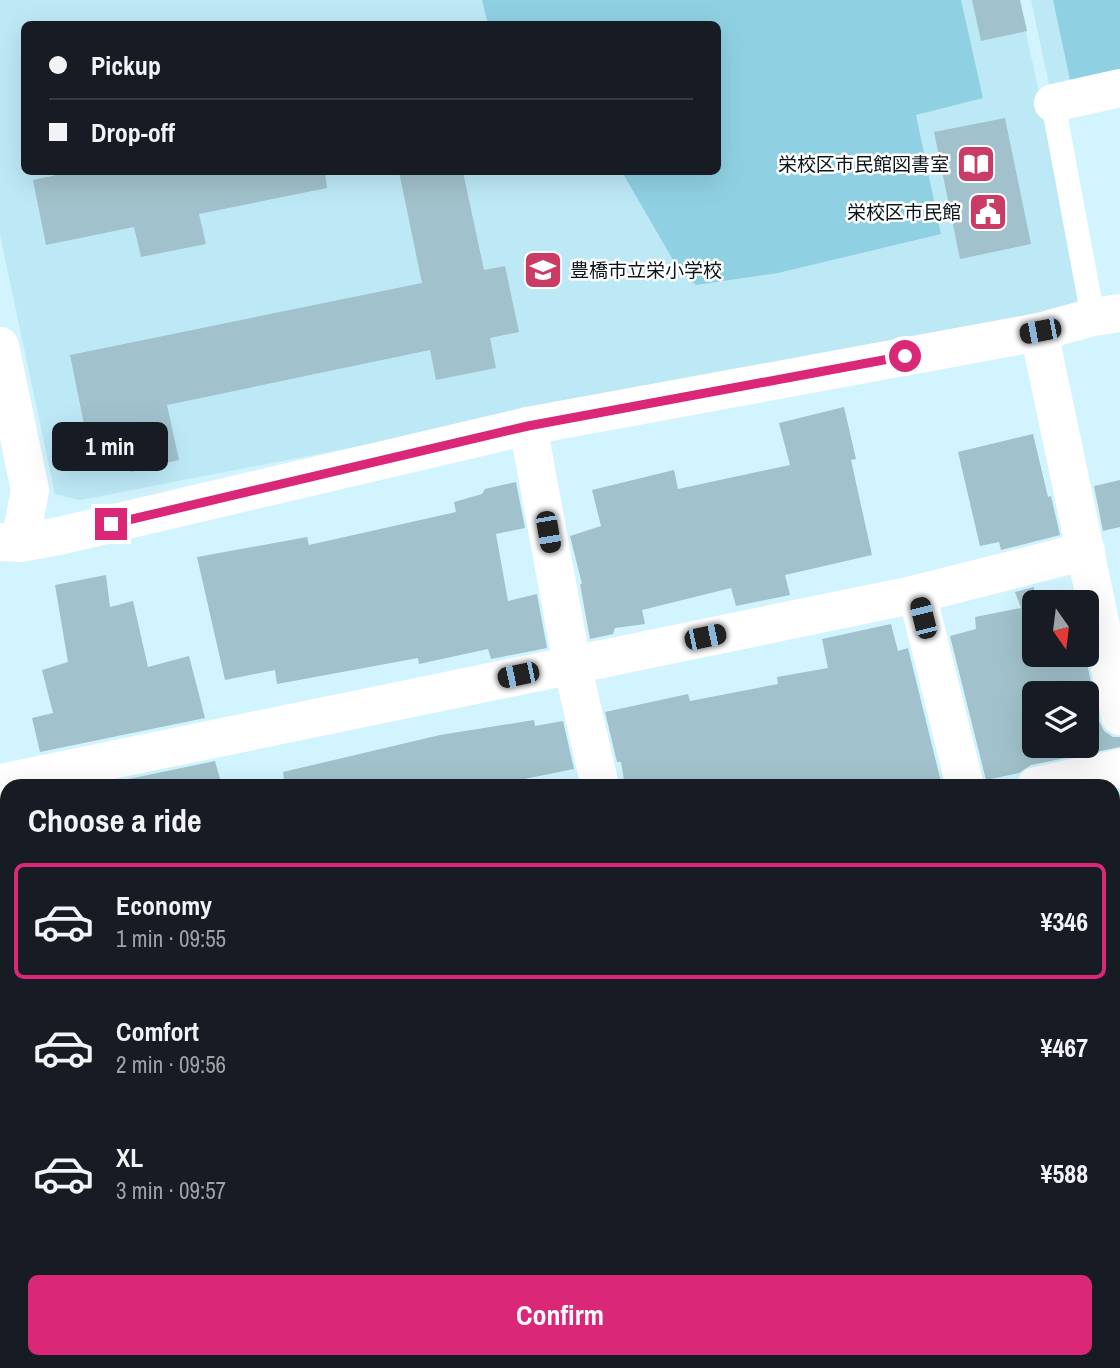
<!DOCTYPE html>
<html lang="en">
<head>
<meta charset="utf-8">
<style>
  body { margin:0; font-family:"Archivo Narrow","Noto Sans JP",sans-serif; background:#20242c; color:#f1f3f6; height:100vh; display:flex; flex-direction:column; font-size:26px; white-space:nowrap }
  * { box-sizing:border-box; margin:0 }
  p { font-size:23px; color:#9ea1a6 }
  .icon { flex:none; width:38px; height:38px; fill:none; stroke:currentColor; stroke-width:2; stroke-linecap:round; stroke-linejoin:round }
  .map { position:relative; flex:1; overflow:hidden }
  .details { position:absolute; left:0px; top:779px; width:1120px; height:590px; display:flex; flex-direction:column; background:#171b24; border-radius:21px 21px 0 0; box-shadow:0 7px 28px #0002 }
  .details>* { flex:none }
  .guide { position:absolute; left:21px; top:21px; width:700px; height:154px; border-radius:10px; box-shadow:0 7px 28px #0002; display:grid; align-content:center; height:154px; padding:0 28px; background:#171b24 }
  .needle { width:46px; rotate:166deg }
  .fabs { position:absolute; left:1022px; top:590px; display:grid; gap:14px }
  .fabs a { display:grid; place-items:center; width:77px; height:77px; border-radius:10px; background:#171b24; box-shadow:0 7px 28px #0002; font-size:35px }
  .end { position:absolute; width:32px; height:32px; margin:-16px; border:9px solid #db2777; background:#fff; box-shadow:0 0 0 4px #fff }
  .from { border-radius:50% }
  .bubble { position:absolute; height:49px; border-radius:10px; background:#171b24; box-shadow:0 7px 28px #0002; font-size:23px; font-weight:700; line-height:49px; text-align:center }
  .car { position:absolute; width:21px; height:42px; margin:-21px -10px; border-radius:9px; box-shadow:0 0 5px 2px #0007; background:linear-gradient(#222 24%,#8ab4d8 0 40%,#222 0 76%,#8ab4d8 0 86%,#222 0) }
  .guide b { display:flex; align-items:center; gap:24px; height:66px; font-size:26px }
  .guide b+b { border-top:2px solid #363941 }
  .guide i { width:18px; height:18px; background:#f1f3f6 }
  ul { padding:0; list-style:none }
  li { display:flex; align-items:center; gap:21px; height:116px; margin:0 14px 10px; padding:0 14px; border:4px solid transparent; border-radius:10px }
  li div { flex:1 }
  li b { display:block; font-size:26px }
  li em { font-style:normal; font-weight:700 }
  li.current { border-color:#db2777 }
  li>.icon { width:63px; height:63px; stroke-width:1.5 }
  h2 { padding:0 28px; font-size:32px; line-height:84px }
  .button { display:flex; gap:14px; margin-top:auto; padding:14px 28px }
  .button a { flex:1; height:80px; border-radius:10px; background:#db2777; color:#fff; font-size:28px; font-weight:700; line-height:80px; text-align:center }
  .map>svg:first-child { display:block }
</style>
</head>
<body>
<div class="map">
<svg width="1120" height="1368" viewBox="0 0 1120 1368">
  <rect width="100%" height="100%" fill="#d1f4fe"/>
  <g fill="#bde9f6" fill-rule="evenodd">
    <path d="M0,0h1019l66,306 -1005,194 -25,-6 -55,-259zM24,24h694v148h-694z"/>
    <path d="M1031,0h89v90l-67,13z"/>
    <path d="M1120,913v455h-969l-2,-6h964v-447z"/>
  </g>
  <g fill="#8fd1e3">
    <path d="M482,0h479l22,98 -67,17 25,119 -163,39 -82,12 -16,-13 -58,-100h96v-148h-230z"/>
    <path d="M1053,0h67v70l-50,10z"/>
  </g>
  <g fill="#a1c2cc" fill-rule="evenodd">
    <path d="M972,0h48l7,31 -46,10z"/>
    <path d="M1005,118l26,126 -71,15 -26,-127z"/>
    <path d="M71,172h254l2,16 -128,26 7,30 -65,13 -7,-30 -88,18 -13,-65z"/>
    <path d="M399,172h64l21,98 21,-4 14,66 -29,6 6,30 -60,12 -6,-30 -263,55 12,55 -48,12 -7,-23 -33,10 -21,-104 352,-72z"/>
    <path d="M844,407l12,52 -5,1 21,95 -87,20 5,20 -54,11 -5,-18 -89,22 3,14 -30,4 -2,6 -23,5 -10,-55h2l-12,-48 31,-10 -9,-36 82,-20 4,19 112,-24 -11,-42z"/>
    <path d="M1033,434l15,63 3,-1 9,39 -59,15 -2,-8 -19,4 -22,-94z"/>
    <path d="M1120,480v47l-17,4 -9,-45z"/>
    <path d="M516,482l9,46 -29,6 12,67 29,-7 10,54 -56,11 -3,-10 -69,15 -1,-6 -141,26 -2,-14 -50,10 -28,-123 110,-20 2,8 147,-33 -2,-10 28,-8 3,-5z"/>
    <path d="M106,575l4,32 23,-6 15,66 41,-11 16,62 -165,34 -8,-34 21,-5 -11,-43 26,-8 -13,-77z"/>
    <path d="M1034,587v67h51l14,67 5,10 9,6h7v10l-89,18 -12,8 -33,7 -36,-144 26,-7 -1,-12 46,-9 -6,-16zM1034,693h53v53h-53z"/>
    <path d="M891,624l7,27 10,-3 34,138h-317l-4,-24h-4l-12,-50 83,-18 2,7 88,-17 -1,-7 51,-9 -6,-29z"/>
    <path d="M534,720l1,6 28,-5 11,48 -84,17h-205l-2,-14 157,-37z"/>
    <path d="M215,761l7,25h-127z"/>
  </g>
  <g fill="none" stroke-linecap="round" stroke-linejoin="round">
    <g stroke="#fff" stroke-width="24">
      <path d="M1053,103l40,214"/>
      <path d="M1113,1236l7,-1"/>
      <path d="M1021,1362l1,6"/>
      <path d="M533,1368l22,-6"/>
    </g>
    <g stroke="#fff" stroke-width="38">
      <path d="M1053,103l67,-15"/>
      <path d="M1039,332l81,384"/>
      <path d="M0,346l30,144 -10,53 -20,-1"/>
      <path d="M528,426l44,238 28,122"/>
      <path d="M20,543l39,-7 469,-110 511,-94 54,-15 27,-4"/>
      <path d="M917,594l48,192"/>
      <path d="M5,782l912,-188 169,-43"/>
      <path d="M1036,786l84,-18"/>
      <path d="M0,1050l7,-2"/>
      <path d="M119,1362l1,6"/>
      <path d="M584,1362l1,6"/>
    </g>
  </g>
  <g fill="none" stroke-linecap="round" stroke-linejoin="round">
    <path stroke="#db2777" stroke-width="9" d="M111,524l417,-98 377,-70"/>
  </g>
  <defs>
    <g id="library-square" transform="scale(2.0125)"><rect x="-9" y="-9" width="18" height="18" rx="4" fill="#ca3c66" stroke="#fff"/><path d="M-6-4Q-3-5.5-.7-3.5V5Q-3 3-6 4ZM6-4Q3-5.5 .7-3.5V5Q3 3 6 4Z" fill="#fff"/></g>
    <g id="civic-square" transform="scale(2.0125)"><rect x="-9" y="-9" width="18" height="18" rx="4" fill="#ca3c66" stroke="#fff"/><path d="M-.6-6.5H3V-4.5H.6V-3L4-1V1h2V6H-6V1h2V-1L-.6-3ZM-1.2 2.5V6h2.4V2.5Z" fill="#fff"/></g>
    <g id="school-square" transform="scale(2.0125)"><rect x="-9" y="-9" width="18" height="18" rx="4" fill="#ca3c66" stroke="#fff"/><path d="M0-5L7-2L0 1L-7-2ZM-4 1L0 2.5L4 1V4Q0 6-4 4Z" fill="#fff"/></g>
  </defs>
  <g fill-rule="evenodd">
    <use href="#library-square" x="976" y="164"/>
    <use href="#civic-square" x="988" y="212"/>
    <use href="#school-square" x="543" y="270"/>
  </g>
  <g text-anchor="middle" stroke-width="5" stroke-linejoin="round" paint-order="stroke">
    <g font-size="19" fill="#0a161a" stroke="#fff" text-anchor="end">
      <text x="949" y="171">栄校区市民館図書室</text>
      <text x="961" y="219">栄校区市民館</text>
      <text x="570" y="277" text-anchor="start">豊橋市立栄小学校</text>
    </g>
  </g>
</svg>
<div class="fabs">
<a><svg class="needle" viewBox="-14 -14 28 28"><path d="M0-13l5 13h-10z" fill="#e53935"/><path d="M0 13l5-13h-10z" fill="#9ea1a6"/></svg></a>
<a><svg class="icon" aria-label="layers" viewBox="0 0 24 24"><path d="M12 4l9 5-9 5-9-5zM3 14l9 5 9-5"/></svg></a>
</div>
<i class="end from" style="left:905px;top:356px"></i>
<i class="end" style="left:111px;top:524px"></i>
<div class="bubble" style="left:52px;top:422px;width:116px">1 min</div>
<i class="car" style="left:1040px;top:331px;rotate:259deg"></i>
<i class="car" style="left:548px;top:532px;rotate:170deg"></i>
<i class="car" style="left:923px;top:618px;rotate:346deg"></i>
<i class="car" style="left:705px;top:637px;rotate:78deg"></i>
<i class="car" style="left:518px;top:675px;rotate:258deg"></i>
<div class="guide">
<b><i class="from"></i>Pickup</b>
<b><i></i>Drop-off</b>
</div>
<section class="details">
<h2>Choose a ride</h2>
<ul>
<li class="current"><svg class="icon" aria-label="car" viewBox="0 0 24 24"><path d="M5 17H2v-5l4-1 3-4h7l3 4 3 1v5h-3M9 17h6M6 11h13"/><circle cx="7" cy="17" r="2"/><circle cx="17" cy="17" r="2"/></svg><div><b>Economy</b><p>1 min · 09:55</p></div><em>¥346</em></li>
<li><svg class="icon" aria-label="car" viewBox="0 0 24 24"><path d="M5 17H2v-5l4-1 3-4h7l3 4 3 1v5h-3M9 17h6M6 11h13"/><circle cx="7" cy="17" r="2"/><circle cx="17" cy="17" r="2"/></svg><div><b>Comfort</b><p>2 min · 09:56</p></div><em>¥467</em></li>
<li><svg class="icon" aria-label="car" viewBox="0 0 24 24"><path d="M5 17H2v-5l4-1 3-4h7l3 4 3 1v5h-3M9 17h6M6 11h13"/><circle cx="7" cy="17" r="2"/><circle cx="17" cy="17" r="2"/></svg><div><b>XL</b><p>3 min · 09:57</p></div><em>¥588</em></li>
</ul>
<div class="button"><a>Confirm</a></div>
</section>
</div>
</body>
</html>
